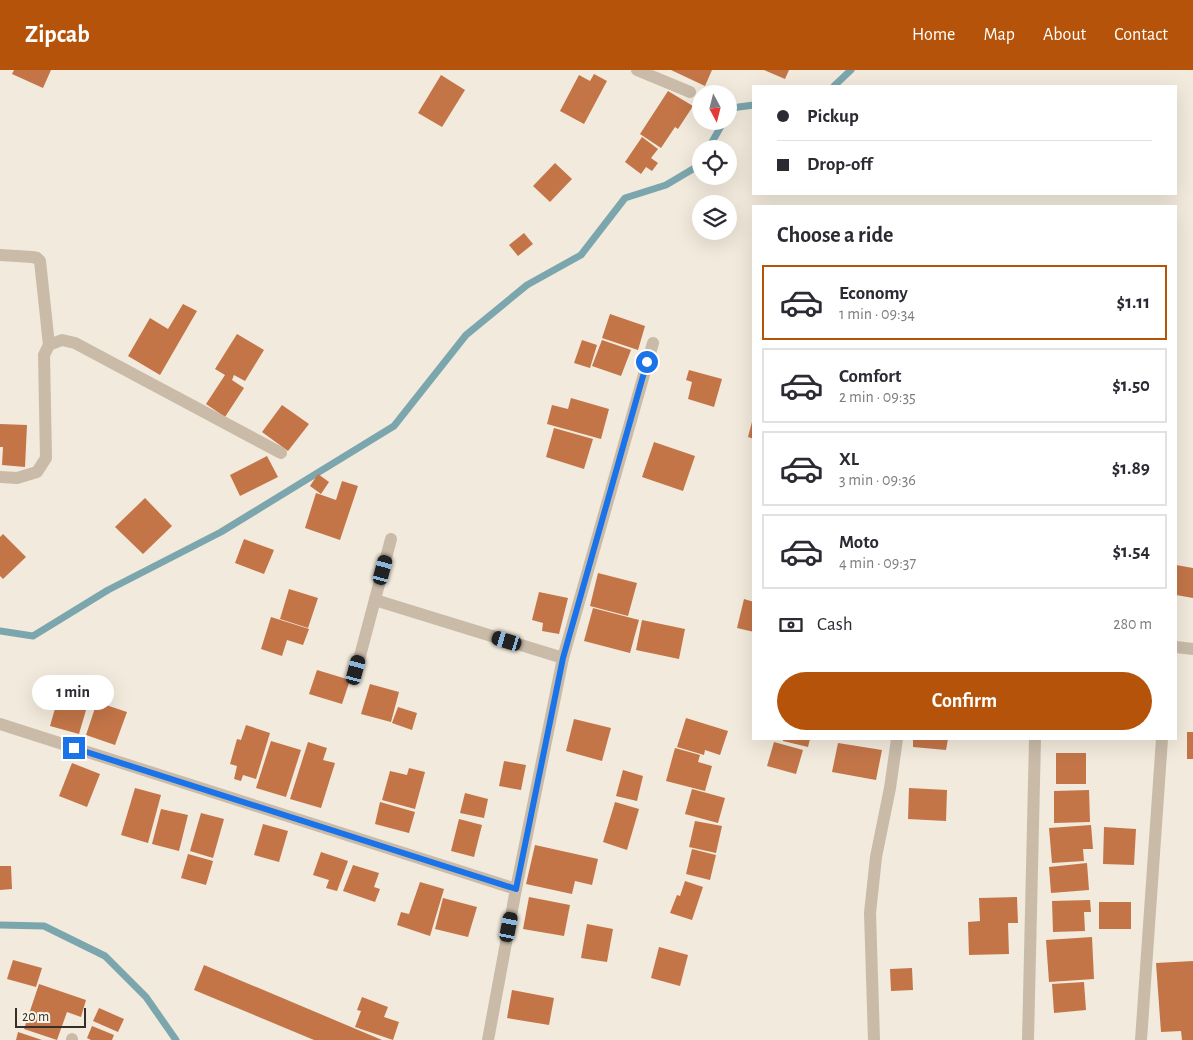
<!DOCTYPE html>
<html lang="en">
<head>
<meta charset="utf-8">
<style>
  body { margin:0; font-family:"Alegreya Sans",sans-serif; background:#f7f7f7; color:#2b2b33; height:100vh; display:flex; flex-direction:column; font-size:19px; white-space:nowrap }
  * { box-sizing:border-box; margin:0 }
  p { font-size:16px; color:#7c7c81 }
  .icon { flex:none; width:28px; height:28px; fill:none; stroke:currentColor; stroke-width:2; stroke-linecap:round; stroke-linejoin:round }
  .map { position:relative; flex:1; overflow:hidden }
  .panel { position:absolute; left:752px; top:135px; width:425px; height:535px; display:flex; flex-direction:column; background:#fff; border-radius:0px; box-shadow:0 5px 20px #0002 }
  .panel>* { flex:none }
  .guide { position:absolute; left:752px; top:15px; width:425px; height:110px; border-radius:0px; box-shadow:0 5px 20px #0002; display:grid; align-content:center; height:110px; padding:0 25px; background:#fff }
  .needle { width:32px; rotate:173deg }
  .tools { position:absolute; left:692px; top:15px; display:grid; gap:10px }
  .tools a { display:grid; place-items:center; width:45px; height:45px; border-radius:50%; background:#fff; box-shadow:0 5px 20px #0002; font-size:25px }
  .scale { position:absolute; left:15px; bottom:12px; width:71px; box-sizing:border-box; padding-left:5px; border:2px solid #362e28; border-top:0; font-size:14px; line-height:18px; white-space:nowrap; color:#362e28; -webkit-text-stroke:4px #f9f4e8; paint-order:stroke }
  .end { position:absolute; width:22px; height:22px; margin:-11px; border:6px solid #1a73e8; background:#fff; box-shadow:0 0 0 2px #fff }
  .from { border-radius:50% }
  .bubble { position:absolute; height:35px; border-radius:18px; background:#fff; box-shadow:0 5px 20px #0002; font-size:16px; font-weight:700; line-height:35px; text-align:center }
  .car { position:absolute; width:15px; height:30px; margin:-15px -8px; border-radius:6px; box-shadow:0 0 4px 1px #0007; background:linear-gradient(#222 24%,#8ab4d8 0 40%,#222 0 76%,#8ab4d8 0 86%,#222 0) }
  .guide b { display:flex; align-items:center; gap:18px; height:48px; font-size:19px }
  .guide b+b { border-top:1px solid #e1e1e2 }
  .guide i { width:12px; height:12px; background:#2b2b33 }
  ul { padding:0; list-style:none }
  li { display:flex; align-items:center; gap:15px; height:75px; margin:0 10px 8px; padding:0 15px; border:2px solid #e1e1e2; border-radius:0px }
  li div { flex:1 }
  li b { display:block; font-size:19px }
  li em { font-style:normal; font-weight:700 }
  li.current { border-color:#b45309 }
  li>.icon { width:45px; height:45px; stroke-width:1.5 }
  h2 { padding:0 25px; font-size:22px; line-height:60px }
  .pay { display:flex; align-items:center; gap:12px; height:55px; padding:0 25px; font-size:19px }
  .pay p { margin-inline-start:auto }
  .button { display:flex; gap:10px; margin-top:auto; padding:10px 25px }
  .button a { flex:1; height:58px; border-radius:30px; background:#b45309; color:#fff; font-size:20px; font-weight:700; line-height:58px; text-align:center }
  header { display:flex; align-items:center; gap:30px; box-sizing:border-box; height:70px; padding:0 25px; background:#b45309; color:#fff }
  header strong { font-size:24px }
  nav { display:flex; gap:28px; margin-inline-start:auto; font-size:18px }
  .map>svg:first-child { display:block }
</style>
</head>
<body>
<header>
<strong>Zipcab</strong>
<nav><a>Home</a><a>Map</a><a>About</a><a>Contact</a></nav>
</header>
<div class="map">
<svg width="1193" height="970" viewBox="0 0 1193 970">
  <rect width="100%" height="100%" fill="#f2eadc"/>
  <g fill="none" stroke-linecap="round" stroke-linejoin="round">
    <g stroke="#7ca6ae" stroke-width="7">
      <path d="M834,16l17,-16"/>
      <path d="M729,43l2,-5 23,-3"/>
      <path d="M708,79l16,-28"/>
      <path d="M0,561l33,5 75,-46 113,-58 173,-106 72,-91 61,-50 54,-30 44,-57 41,-13 32,-19 3,-6"/>
      <path d="M0,855l44,1 61,30 41,41 30,43"/>
    </g>
  </g>
  <g fill="#c37548">
    <path d="M14,0h37l-8,18 -31,-14z"/>
    <path d="M671,0h41l-7,16z"/>
    <path d="M764,0h25l-4,9z"/>
    <path d="M594,4l13,7 -23,43 -24,-13 19,-36 11,6z"/>
    <path d="M441,5l24,15 -23,37 -24,-14z"/>
    <path d="M668,21l25,15 -15,23 -3,-2 -14,21 -21,-14z"/>
    <path d="M642,67l16,12 -7,9 7,5 -6,8 -6,-4 -5,7 -16,-12z"/>
    <path d="M555,93l17,16 -22,23 -17,-16z"/>
    <path d="M524,163l9,11 -15,12 -9,-11z"/>
    <path d="M183,234l14,7 -37,64 -32,-19 22,-38 18,11z"/>
    <path d="M610,244l35,12 -7,24 -36,-12z"/>
    <path d="M237,264l27,16 -19,31 -11,-6 -2,5 12,8 -19,29 -19,-13 19,-29 -10,-6z"/>
    <path d="M582,270l15,5 -7,23 -16,-5z"/>
    <path d="M602,270l29,10 -10,26 -29,-10z"/>
    <path d="M689,300l33,9 -8,28 -26,-8 4,-17 -6,-2z"/>
    <path d="M571,328l38,11 -8,30 -54,-15 5,-19 16,4z"/>
    <path d="M282,335l27,19 -21,27 -26,-19z"/>
    <path d="M753,348h1v21l-6,-2z"/>
    <path d="M0,354l27,1 -2,42 -23,-2 1,-18h-3z"/>
    <path d="M554,358l39,11 -9,30 -38,-12z"/>
    <path d="M654,372l41,14 -12,35 -41,-14z"/>
    <path d="M267,386l11,21 -38,19 -10,-21z"/>
    <path d="M318,404l11,8 -8,12 -11,-8z"/>
    <path d="M342,411l16,5 -18,54 -35,-12 11,-35 20,7z"/>
    <path d="M145,428l27,28 -29,28 -28,-27z"/>
    <path d="M3,464l23,23 -23,22 -3,-3v-39z"/>
    <path d="M244,469l30,11 -10,24 -29,-11z"/>
    <path d="M1176,495l17,3v30l-17,-3z"/>
    <path d="M598,503l39,10 -9,33 -38,-10z"/>
    <path d="M289,519l29,9 -10,30 -28,-9z"/>
    <path d="M539,522l29,6 -9,36 -17,-3 1,-8 -11,-3z"/>
    <path d="M744,529l10,3v30l-17,-4z"/>
    <path d="M593,538l46,12 -9,33 -46,-12z"/>
    <path d="M271,547l38,12 -6,16 -16,-5 -5,16 -21,-7z"/>
    <path d="M642,550l43,9 -6,30 -43,-9z"/>
    <path d="M317,600l33,10 -8,24 -33,-10z"/>
    <path d="M62,614l29,9 -12,41 -29,-8z"/>
    <path d="M370,614l29,8 -8,30 -30,-8z"/>
    <path d="M97,632l30,10 -12,33 -29,-10z"/>
    <path d="M398,637l19,6 -5,17 -20,-7z"/>
    <path d="M686,648l42,13 -8,24 -15,-5 -1,5 -27,-8z"/>
    <path d="M574,649l37,9 -9,33 -36,-10z"/>
    <path d="M246,655l24,8 -14,46 -13,-4 -2,6 -7,-2 3,-13 -7,-2 7,-25 4,1z"/>
    <rect x="1187" y="662" width="6" height="27"/>
    <path d="M783,669h27l-2,8 -25,-6z"/>
    <path d="M913,669h35l-2,11 -33,-3z"/>
    <path d="M271,671l30,9 -15,47 -30,-9z"/>
    <path d="M308,672l19,6 -4,12 12,3 -14,45 -31,-9z"/>
    <path d="M774,672l29,8 -7,24 -29,-8z"/>
    <path d="M838,673l44,7 -6,30 -44,-8z"/>
    <path d="M675,678l25,7 -2,7 14,4 -7,25 -39,-10z"/>
    <rect x="1056" y="683" width="30" height="31"/>
    <path d="M504,691l22,4 -5,25 -22,-4z"/>
    <path d="M72,693l28,11 -13,33 -28,-11z"/>
    <path d="M409,698l16,4 -10,37 -33,-9 8,-29 17,4z"/>
    <path d="M623,700l20,6 -6,25 -21,-5z"/>
    <path d="M135,718l26,7 -13,48 -27,-8z"/>
    <path d="M909,718l38,2 -1,31 -38,-2z"/>
    <path d="M692,719l33,9 -7,25 -33,-9z"/>
    <path d="M1089,720l1,32 -36,1v-32z"/>
    <path d="M465,723l23,6 -4,19 -24,-5z"/>
    <path d="M380,732l35,10 -6,21 -34,-9z"/>
    <path d="M615,732l24,7 -12,41 -24,-8z"/>
    <path d="M161,739l27,6 -9,36 -27,-7z"/>
    <path d="M201,743l23,6 -11,39 -23,-7z"/>
    <path d="M459,749l23,6 -8,32 -23,-6z"/>
    <path d="M695,751l27,5 -6,27 -27,-6z"/>
    <path d="M263,754l25,7 -9,31 -25,-7z"/>
    <path d="M1091,755l2,24h-10l1,12 -32,2 -3,-35z"/>
    <path d="M1104,757l32,2 -2,36 -31,-1z"/>
    <path d="M535,775l63,14 -6,26 -17,-4 -3,13 -46,-10z"/>
    <path d="M692,779l24,6 -6,25 -24,-6z"/>
    <path d="M321,782l27,9 -11,30 -11,-3 3,-8 -16,-5z"/>
    <path d="M188,784l25,7 -7,24 -25,-7z"/>
    <path d="M1087,793l2,27 -38,3 -2,-26z"/>
    <path d="M353,795l26,8 -5,14 6,2 -5,13 -32,-11z"/>
    <path d="M0,796h11l1,23 -12,1z"/>
    <path d="M685,811l18,6 -11,33 -22,-7 7,-18 3,1z"/>
    <path d="M420,812l24,7 -14,47 -33,-11 4,-13 8,2z"/>
    <path d="M529,827l41,8 -6,31 -41,-7z"/>
    <path d="M1017,827l1,26h-10l1,31 -40,1 -1,-33 12,-1 -1,-23z"/>
    <path d="M443,828l34,9 -9,30 -33,-8z"/>
    <path d="M1090,830l1,12h-7l1,19 -32,1 -1,-31z"/>
    <rect x="1099" y="832" width="32" height="27"/>
    <path d="M587,854l26,5 -6,33 -26,-4z"/>
    <path d="M1092,867l2,42 -45,3 -3,-42z"/>
    <path d="M659,877l29,8 -8,31 -29,-8z"/>
    <path d="M13,890l29,8 -6,19 -29,-8z"/>
    <path d="M1193,891v79h-11l-1,-9 -20,1 -5,-69z"/>
    <path d="M204,895l178,75h-68l-120,-50z"/>
    <path d="M912,898l1,22 -22,1 -1,-22z"/>
    <path d="M1084,912l2,28 -32,3 -2,-29z"/>
    <path d="M39,914l47,16 -5,17 -14,-5 -10,28 -33,-11z"/>
    <path d="M512,920l42,8 -5,27 -42,-7z"/>
    <path d="M362,927l26,10 -4,10 15,5 -6,18 -38,-13 6,-16 -4,-1z"/>
    <path d="M99,938l25,11 -6,13 -25,-11z"/>
    <path d="M92,956l22,9 -2,5h-21l-4,-2z"/>
    <path d="M18,962l24,8h-26z"/>
  </g>
  <g fill="none" stroke-linecap="round" stroke-linejoin="round">
    <g stroke="#c9bba8" stroke-width="12">
      <path d="M637,0l53,22"/>
      <path d="M0,185l32,2 5,1 3,3 9,84"/>
      <path d="M0,407l17,1 20,-6 9,-14 -2,-103 5,-10 13,-5 13,3 206,110"/>
      <path d="M375,530l188,58"/>
      <path d="M1176,577l17,2"/>
      <path d="M356,601l35,-132"/>
      <path d="M0,654l516,165 47,-231 90,-315"/>
      <path d="M72,970v-1"/>
      <path d="M488,970l28,-151"/>
      <path d="M874,970l-4,-127 6,-56 14,-69 7,-49"/>
      <path d="M1028,970l7,-301"/>
      <path d="M1141,970l21,-301"/>
    </g>
  </g>
  <g fill="none" stroke-linecap="round" stroke-linejoin="round">
    <path stroke="#1a73e8" stroke-width="6" d="M74,678l442,141 47,-231 84,-296"/>
  </g>
</svg>
<div class="tools">
<a><svg class="needle" viewBox="-14 -14 28 28"><path d="M0-13l5 13h-10z" fill="#e53935"/><path d="M0 13l5-13h-10z" fill="#7c7c81"/></svg></a>
<a><svg class="icon" aria-label="locate" viewBox="0 0 24 24"><circle cx="12" cy="12" r="6"/><path d="M12 2v4M12 18v4M2 12h4M18 12h4"/></svg></a>
<a><svg class="icon" aria-label="layers" viewBox="0 0 24 24"><path d="M12 4l9 5-9 5-9-5zM3 14l9 5 9-5"/></svg></a>
</div>
<div class="scale">20 m</div>
<i class="end from" style="left:647px;top:292px"></i>
<i class="end" style="left:74px;top:678px"></i>
<div class="bubble" style="left:32px;top:605px;width:82px">1 min</div>
<i class="car" style="left:383px;top:500px;rotate:15deg"></i>
<i class="car" style="left:507px;top:571px;rotate:287deg"></i>
<i class="car" style="left:356px;top:600px;rotate:15deg"></i>
<i class="car" style="left:509px;top:857px;rotate:11deg"></i>
<div class="guide">
<b><i class="from"></i>Pickup</b>
<b><i></i>Drop-off</b>
</div>
<section class="panel">
<h2>Choose a ride</h2>
<ul>
<li class="current"><svg class="icon" aria-label="car" viewBox="0 0 24 24"><path d="M5 17H2v-5l4-1 3-4h7l3 4 3 1v5h-3M9 17h6M6 11h13"/><circle cx="7" cy="17" r="2"/><circle cx="17" cy="17" r="2"/></svg><div><b>Economy</b><p>1 min · 09:34</p></div><em>$1.11</em></li>
<li><svg class="icon" aria-label="car" viewBox="0 0 24 24"><path d="M5 17H2v-5l4-1 3-4h7l3 4 3 1v5h-3M9 17h6M6 11h13"/><circle cx="7" cy="17" r="2"/><circle cx="17" cy="17" r="2"/></svg><div><b>Comfort</b><p>2 min · 09:35</p></div><em>$1.50</em></li>
<li><svg class="icon" aria-label="car" viewBox="0 0 24 24"><path d="M5 17H2v-5l4-1 3-4h7l3 4 3 1v5h-3M9 17h6M6 11h13"/><circle cx="7" cy="17" r="2"/><circle cx="17" cy="17" r="2"/></svg><div><b>XL</b><p>3 min · 09:36</p></div><em>$1.89</em></li>
<li><svg class="icon" aria-label="car" viewBox="0 0 24 24"><path d="M5 17H2v-5l4-1 3-4h7l3 4 3 1v5h-3M9 17h6M6 11h13"/><circle cx="7" cy="17" r="2"/><circle cx="17" cy="17" r="2"/></svg><div><b>Moto</b><p>4 min · 09:37</p></div><em>$1.54</em></li>
</ul>
<div class="pay"><svg class="icon" aria-label="cash" viewBox="0 0 24 24"><path d="M3 7h18v10H3z"/><circle cx="12" cy="12" r="2"/></svg>Cash<p>280 m</p></div>
<div class="button"><a>Confirm</a></div>
</section>
</div>
</body>
</html>
